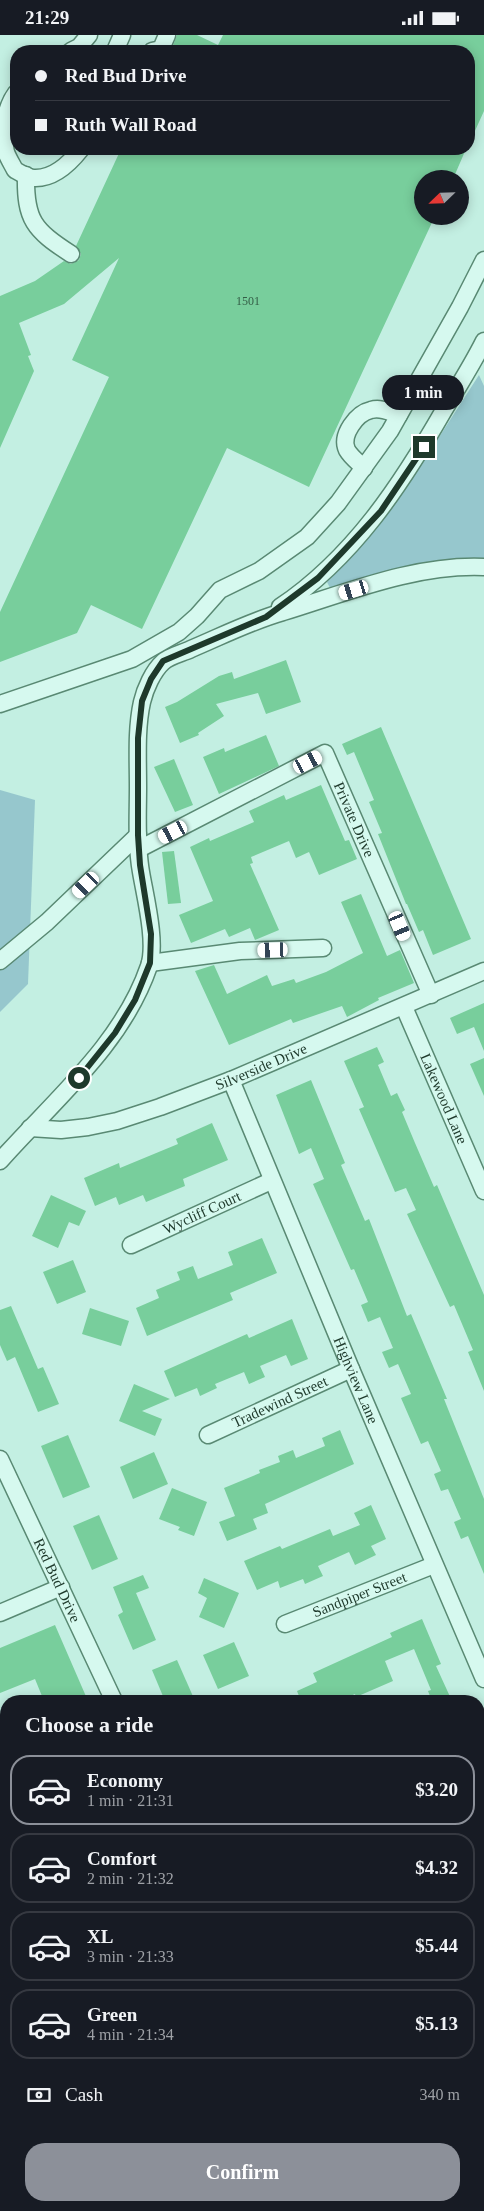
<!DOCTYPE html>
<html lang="en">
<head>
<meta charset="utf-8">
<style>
  body { margin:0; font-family:Georgia,serif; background:#242831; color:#f1f3f6; height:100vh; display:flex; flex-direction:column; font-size:19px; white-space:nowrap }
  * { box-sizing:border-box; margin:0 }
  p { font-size:16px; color:#9ea1a6 }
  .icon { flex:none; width:28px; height:28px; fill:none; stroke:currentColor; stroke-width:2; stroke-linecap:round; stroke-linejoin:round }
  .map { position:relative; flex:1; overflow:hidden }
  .details { position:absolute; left:0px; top:1660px; width:485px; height:516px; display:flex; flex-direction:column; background:#171b24; border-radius:20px 20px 0 0; box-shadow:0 2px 12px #0003 }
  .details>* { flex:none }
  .banner { position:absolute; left:10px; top:10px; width:465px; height:110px; border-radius:20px; box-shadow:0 2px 12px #0003; display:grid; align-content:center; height:110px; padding:0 25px; background:#171b24 }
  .needle { width:32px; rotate:247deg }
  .fabs { position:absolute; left:414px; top:135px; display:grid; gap:10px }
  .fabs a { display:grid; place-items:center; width:55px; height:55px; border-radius:50%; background:#171b24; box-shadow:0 2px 12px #0003; font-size:25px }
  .end { position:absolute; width:22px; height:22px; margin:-11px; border:6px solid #1e392b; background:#fff; box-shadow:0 0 0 2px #fff }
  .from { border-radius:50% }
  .bubble { position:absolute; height:35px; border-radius:18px; background:#171b24; box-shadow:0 2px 12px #0003; font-size:16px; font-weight:700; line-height:35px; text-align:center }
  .car { position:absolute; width:15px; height:30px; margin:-15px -8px; border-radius:6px; box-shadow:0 0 4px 1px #0007; background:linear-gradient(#fff 24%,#345 0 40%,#fff 0 76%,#345 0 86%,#fff 0) }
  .banner b { display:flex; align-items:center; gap:18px; height:48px; font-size:19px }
  .banner b+b { border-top:1px solid #363941 }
  .banner i { width:12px; height:12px; background:#f1f3f6 }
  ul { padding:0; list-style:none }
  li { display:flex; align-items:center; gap:15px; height:70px; margin:0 10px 8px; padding:0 15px; border:2px solid #363941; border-radius:20px }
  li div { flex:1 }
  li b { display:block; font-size:19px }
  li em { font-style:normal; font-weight:700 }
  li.active { border-color:#8c9099 }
  li>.icon { width:45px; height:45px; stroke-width:1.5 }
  h2 { padding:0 25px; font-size:22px; line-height:60px }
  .pay { display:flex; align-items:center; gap:12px; height:55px; padding:0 25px; font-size:19px }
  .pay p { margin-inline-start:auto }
  .action { display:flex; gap:10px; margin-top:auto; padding:10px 25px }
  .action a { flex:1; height:58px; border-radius:20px; background:#8c9099; color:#fff; font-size:20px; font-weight:700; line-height:58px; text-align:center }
  .status { display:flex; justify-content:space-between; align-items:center; height:35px; padding:0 25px; background:#171b24; direction:ltr }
  .status svg { height:14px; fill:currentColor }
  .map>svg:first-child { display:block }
</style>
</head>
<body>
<div class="status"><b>21:29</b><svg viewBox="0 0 49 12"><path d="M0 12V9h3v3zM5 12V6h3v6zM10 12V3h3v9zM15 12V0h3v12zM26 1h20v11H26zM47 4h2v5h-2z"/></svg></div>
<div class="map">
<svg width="484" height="2176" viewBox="0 0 484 2176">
  <rect width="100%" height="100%" fill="#c3efe2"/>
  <g fill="#96c7cd">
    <path d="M479,340l5,11v173l-46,3 -107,28 -4,-8 36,-38 42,-54z"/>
    <path d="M0,755l35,10 -7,184 -28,28z"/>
    <path d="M484,1880v151l-5,1v-149z"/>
    <path d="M484,2153v23h-12l3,-6h4v-7z"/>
    <path d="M212,2170h217l2,6h-229z"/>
  </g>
  <g fill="#78ce9c">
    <path d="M177,0h20l21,10 5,-10h261v76l-15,33v-93h-298z"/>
    <path d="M121,114h345l-13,30h-31v37h13l-126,271 -82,-39 -85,181 -51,-24 -14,28 -77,29v-50l109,-235 -37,-17 47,-102 -55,46 -45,19 12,32 -3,1 6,15 -34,77v-152l35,-15 29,-20 7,3 8,-4 2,-6 -5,-8z"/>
    <path d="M286,625l15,42 -35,12 -8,-21 -42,11 8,12 -26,17 1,2 -19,8 -15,-36 12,-5 42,-26 13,-4 2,7z"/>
    <path d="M381,692l90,212 -38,16 -10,-25 -4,2 -12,-28h-1l-28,-70 4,-1 -13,-31 5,-2 -20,-48 -7,3 -5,-11z"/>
    <path d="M266,700l13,31 -60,28 -16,-37 21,-9 1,4z"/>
    <path d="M174,724l19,46 -18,7 -21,-45z"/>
    <path d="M321,750l24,56 4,-1 8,19 -38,16 -10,-23 -13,6 -7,-17 -38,16 2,6 -3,1 29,66 -24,10 -5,-12 -21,9 -4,-8 -34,14 -12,-28 34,-14 -23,-54 19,-9 1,3 44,-19 -5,-11 35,-16 2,5z"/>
    <path d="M174,816l7,52 -13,1 -6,-52z"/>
    <path d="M361,859l26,62 13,-6 14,33 -36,15 1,2 -32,17 -5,-11 -49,17 -2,-4 -62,26 -34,-74 19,-6 13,29 40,-19 5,11 22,-7 2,4 30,-11 37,-19 -22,-51z"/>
    <path d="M484,968v48l-10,-24 -17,7 -7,-16z"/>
    <path d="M377,1012l7,15 -6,3 13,31 6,-3 8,17 -3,2 13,31 19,44 3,-2 47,110v96l-16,-39 5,-2 -19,-45 -4,2 -43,-93 9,-4 -10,-22 -11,4 -36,-83 5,-2 -20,-46z"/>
    <path d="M484,1023v38l-14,-32z"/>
    <path d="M311,1045l34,83 -4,2 24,56 4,-2 38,97 4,-2 36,85h-3l40,100v75l-16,-38 -7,3 -7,-17 7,-3 -13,-30 -7,2 -7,-17 7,-3 -13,-30 -7,3 -20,-46 10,-4 -13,-30 -9,4 -7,-16 11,-4 -13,-31 -12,5 -7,-17 7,-3 -14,-33 -3,1 -38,-86 11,-5 -13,-31 -12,6 -23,-59z"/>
    <path d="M212,1088l16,37 -45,19 2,7 -39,16 -3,-7 -24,10 -3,-8 -21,9 -11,-28 35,-15 1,5 58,-24 -2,-5z"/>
    <path d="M51,1160l35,16 -7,15 -10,-4 -11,26 -26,-12z"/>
    <path d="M262,1203l15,35 -47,20 3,7 -86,36 -11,-28 23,-10 -3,-8 24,-10 -3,-8 16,-6 5,13 35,-14 -5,-13z"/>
    <path d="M73,1225l13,32 -29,12 -14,-32z"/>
    <path d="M11,1271l27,63 5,-2 16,37 -21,8 -23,-55 -8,4 -7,-16v-35z"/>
    <path d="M90,1273l39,13 -8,25 -39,-12z"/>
    <path d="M292,1284l16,40 -17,7 -5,-11 -26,11 5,11 -16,7 -5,-12 -29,12 2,4 -17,8 -3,-8 -22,9 -11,-26 83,-37 2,4z"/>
    <path d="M134,1349l36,15 -28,12 20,8 -7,17 -36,-15z"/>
    <path d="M340,1395l14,34 -89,40 3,9 -15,6 4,10 -30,12 -8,-19 16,-6 -11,-28 36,-15 -1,-3 21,-8 -2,-6 15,-6 3,8 29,-12 -3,-8z"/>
    <path d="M68,1400l22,52 -27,11 -22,-52z"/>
    <path d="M154,1417l14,32 -35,15 -13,-32z"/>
    <path d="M172,1453l35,14 -13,34 -16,-6 2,-3 -21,-8z"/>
    <path d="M371,1470l15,34 -15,7 5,9 -21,10 -6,-13 -31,14 5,10 -18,8 -2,-5 -23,9 -2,-7 -21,9 -13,-29 36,-15 2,3 48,-20 3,7 27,-11 -6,-12z"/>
    <path d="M99,1480l19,44 -26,11 -19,-44z"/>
    <path d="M143,1540l6,13 -13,5 20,47 -23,10 -15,-35 5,-3 -10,-25z"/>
    <path d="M204,1543l35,15 -15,35 -25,-11 8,-19 -9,-5z"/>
    <path d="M422,1584l19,45 -5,2 16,35h-20l-4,-10 3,-1 -17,-41 -29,12 8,20 -37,16 -1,-3 -17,7h-37l-4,-10 20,-9 -4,-9 79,-36 -2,-4z"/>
    <path d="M55,1590l33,76h-44l-9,-22 -35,14v-45z"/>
    <path d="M234,1607l15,34 -31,13 -15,-34z"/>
    <path d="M177,1625l18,41h-30l-13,-31z"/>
  </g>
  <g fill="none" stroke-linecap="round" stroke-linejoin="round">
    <g stroke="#598973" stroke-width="19">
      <g id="minor">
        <path d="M71,16l8,-4 10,-12"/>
        <path d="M115,16l7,-16"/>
        <path d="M152,16l9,-2 6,-14"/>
        <path d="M16,58c-11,15 -15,40 -10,59 2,6 6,12 9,18 5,3 13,8 19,8 20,1 36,-15 47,-29"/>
        <path d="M26,140c-1,45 8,55 45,79"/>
        <path d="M364,433c-6,-6 -13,-11 -17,-18 -7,-15 10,-37 24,-40 10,-3 18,2 28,5"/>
        <path d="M280,572c73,-49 121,-122 164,-197 14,-23 28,-45 40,-69"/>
        <path d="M0,669l132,-45 47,-27 18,-16 23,-26 39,-19 48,-34 31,-34 52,-72 70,-124 24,-47"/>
        <path id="s1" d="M139,814l186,-96 106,242"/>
        <path d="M0,926l47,-39 91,-87"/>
        <path d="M150,928l90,-12 83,-3"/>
        <path id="s2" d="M404,972l80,184"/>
        <path id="s3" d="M231,1045l120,289 133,310"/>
        <path id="s4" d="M30,1093l31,2 27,-3 29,-6 43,-14 71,-27 253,-109"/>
        <path d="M0,1126c54,-61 122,-116 149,-195 8,-23 -4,-70 -8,-94 -5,-28 -3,-57 -3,-85 0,-28 -2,-58 4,-85 3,-13 11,-31 21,-40 6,-6 20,-9 28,-13 31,-13 60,-28 92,-37 65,-20 133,-48 201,-45"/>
        <path id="s5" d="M131,1210l140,-64"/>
        <path id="s6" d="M208,1400l143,-66"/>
        <path id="s7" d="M0,1424l114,242"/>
        <path d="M0,1578l61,-26"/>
        <path id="s8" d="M285,1589l149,-59"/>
        <path d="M479,1725l5,-3"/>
        <path d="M0,1966l6,-2"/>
        <path d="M479,2056l5,-1"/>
        <path d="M479,2125l5,-7"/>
        <path d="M230,2176l2,-6"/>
        <path d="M441,2176l4,-6"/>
      </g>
    </g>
    <use href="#minor" stroke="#d6f9ef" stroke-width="16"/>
  </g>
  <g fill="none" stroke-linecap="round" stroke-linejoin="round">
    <path stroke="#1e392b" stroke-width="6" d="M79,1043l36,-45 20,-33 15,-37 1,-29 -11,-69 -2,-30v-97l4,-37 9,-22 12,-18 103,-44 52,-39 63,-67 43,-64"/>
  </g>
  <g text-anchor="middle" stroke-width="4" stroke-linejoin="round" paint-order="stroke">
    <g font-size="12" fill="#345e47">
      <text x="248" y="270">1501</text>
    </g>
    <g font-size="15" fill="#1e392b" stroke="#d2f6ec">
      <text dy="5" stroke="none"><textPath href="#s1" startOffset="282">Private Drive</textPath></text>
      <text dy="5" stroke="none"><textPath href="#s4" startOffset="242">Silverside Drive</textPath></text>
      <text dy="5" stroke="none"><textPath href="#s2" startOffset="100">Lakewood Lane</textPath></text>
      <text dy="5" stroke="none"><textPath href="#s5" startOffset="78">Wycliff Court</textPath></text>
      <text dy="5" stroke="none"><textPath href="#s3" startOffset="325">Highview Lane</textPath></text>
      <text dy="5" stroke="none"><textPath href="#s6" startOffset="79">Tradewind Street</textPath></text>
      <text dy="5" stroke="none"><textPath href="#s7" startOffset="134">Red Bud Drive</textPath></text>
      <text dy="5" stroke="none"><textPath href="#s8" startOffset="80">Sandpiper Street</textPath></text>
    </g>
  </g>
</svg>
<div class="fabs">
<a><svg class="needle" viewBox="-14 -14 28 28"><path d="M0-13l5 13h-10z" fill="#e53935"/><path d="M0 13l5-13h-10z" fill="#9ea1a6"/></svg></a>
</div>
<i class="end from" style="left:79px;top:1043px"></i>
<i class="end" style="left:424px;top:412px"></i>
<div class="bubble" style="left:382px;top:340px;width:82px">1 min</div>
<i class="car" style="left:354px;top:555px;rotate:253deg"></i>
<i class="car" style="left:308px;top:727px;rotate:63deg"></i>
<i class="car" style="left:173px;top:797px;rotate:243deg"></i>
<i class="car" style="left:86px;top:850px;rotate:226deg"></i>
<i class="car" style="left:400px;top:891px;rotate:157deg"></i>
<i class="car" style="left:273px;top:915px;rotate:268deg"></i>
<div class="banner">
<b><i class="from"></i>Red Bud Drive</b>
<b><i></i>Ruth Wall Road</b>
</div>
<section class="details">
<h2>Choose a ride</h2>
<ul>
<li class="active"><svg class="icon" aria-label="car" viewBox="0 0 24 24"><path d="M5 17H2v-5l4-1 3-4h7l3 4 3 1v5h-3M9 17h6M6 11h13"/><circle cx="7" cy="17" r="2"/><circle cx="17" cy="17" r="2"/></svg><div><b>Economy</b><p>1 min · 21:31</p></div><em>$3.20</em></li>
<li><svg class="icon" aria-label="car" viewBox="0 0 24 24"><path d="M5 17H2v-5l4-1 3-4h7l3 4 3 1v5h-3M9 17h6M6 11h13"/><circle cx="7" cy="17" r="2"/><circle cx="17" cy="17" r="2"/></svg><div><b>Comfort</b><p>2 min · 21:32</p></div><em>$4.32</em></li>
<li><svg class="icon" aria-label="car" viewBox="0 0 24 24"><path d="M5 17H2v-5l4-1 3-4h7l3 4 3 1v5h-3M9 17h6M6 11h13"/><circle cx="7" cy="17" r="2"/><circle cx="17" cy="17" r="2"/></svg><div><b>XL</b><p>3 min · 21:33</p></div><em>$5.44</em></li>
<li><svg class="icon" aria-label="car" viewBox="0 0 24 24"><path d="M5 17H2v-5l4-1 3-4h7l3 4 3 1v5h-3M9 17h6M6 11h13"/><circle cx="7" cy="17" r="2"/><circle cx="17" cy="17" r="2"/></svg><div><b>Green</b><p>4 min · 21:34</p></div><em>$5.13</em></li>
</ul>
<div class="pay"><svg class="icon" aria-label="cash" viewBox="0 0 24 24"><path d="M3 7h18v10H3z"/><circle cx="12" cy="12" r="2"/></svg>Cash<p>340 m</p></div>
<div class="action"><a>Confirm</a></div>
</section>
</div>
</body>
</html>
